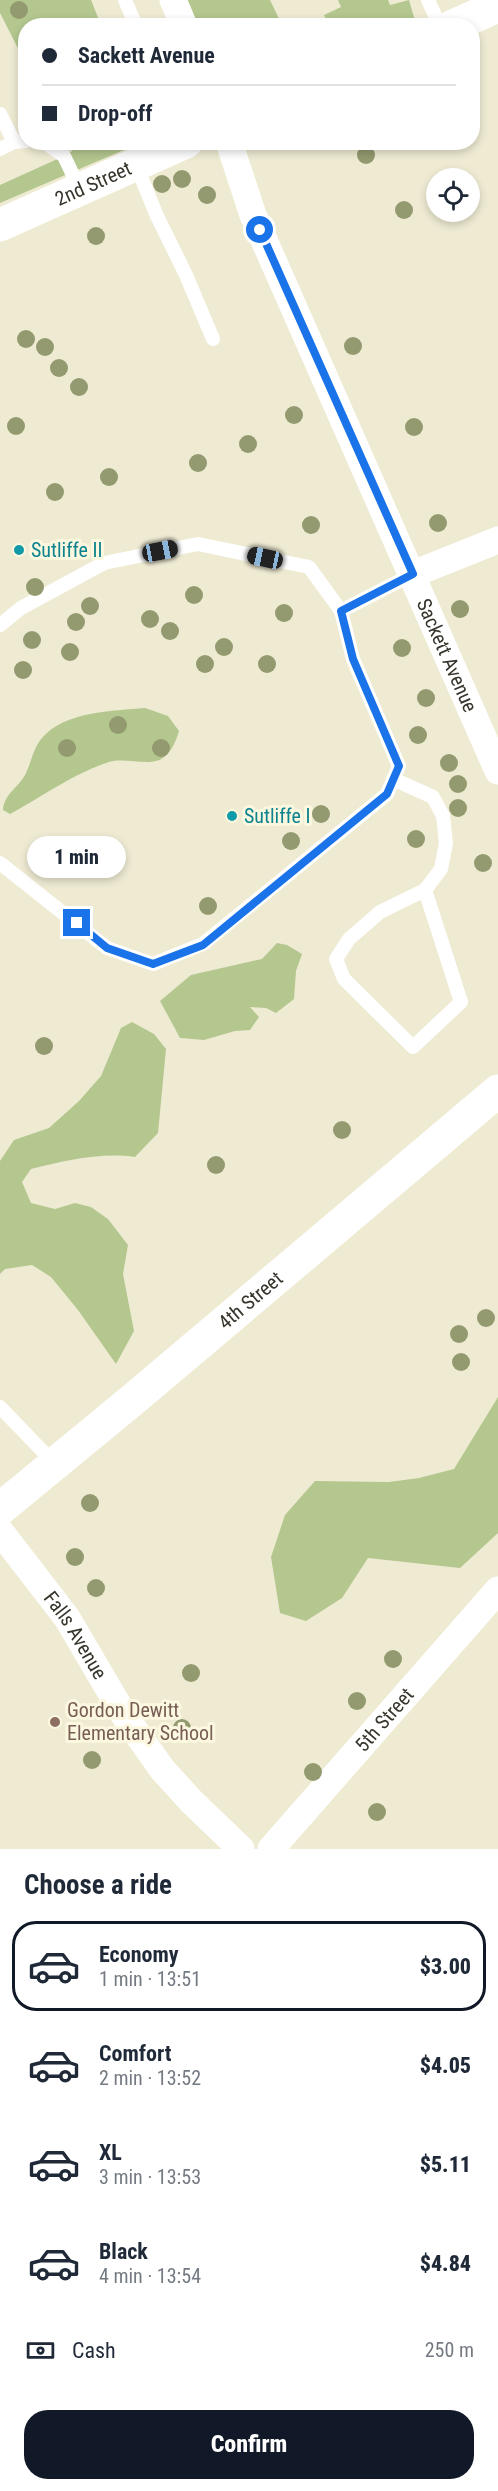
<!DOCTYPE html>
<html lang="en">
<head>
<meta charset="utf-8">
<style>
  body { margin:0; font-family:"Roboto Condensed",sans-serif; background:#f6f6f7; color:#1f2937; height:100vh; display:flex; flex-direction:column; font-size:22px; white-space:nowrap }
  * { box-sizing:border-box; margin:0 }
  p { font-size:20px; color:#747a83 }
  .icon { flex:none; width:33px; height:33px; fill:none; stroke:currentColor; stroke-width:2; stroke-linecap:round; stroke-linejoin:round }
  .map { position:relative; height:1849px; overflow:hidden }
  .details { display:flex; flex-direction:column; background:#fff; flex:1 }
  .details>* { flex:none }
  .top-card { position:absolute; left:18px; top:18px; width:462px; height:132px; border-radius:24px; box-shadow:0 3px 9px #0003; display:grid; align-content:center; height:132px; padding:0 24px; background:#fff }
  .fabs { position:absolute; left:426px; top:168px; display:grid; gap:12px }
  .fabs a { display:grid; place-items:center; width:54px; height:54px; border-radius:50%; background:#fff; box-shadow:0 3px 9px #0003; font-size:30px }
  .end { position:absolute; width:27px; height:27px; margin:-14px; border:8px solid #1a73e8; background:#fff; box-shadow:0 0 0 3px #fff }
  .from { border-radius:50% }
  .bubble { position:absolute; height:42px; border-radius:21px; background:#fff; box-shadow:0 3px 9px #0003; font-size:20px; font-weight:800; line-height:42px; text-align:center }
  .car { position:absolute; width:18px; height:36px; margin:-18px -9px; border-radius:8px; box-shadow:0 0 4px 2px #0007; background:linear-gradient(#222 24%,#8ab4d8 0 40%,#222 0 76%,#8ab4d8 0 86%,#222 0) }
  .top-card b { display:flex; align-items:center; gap:21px; height:57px; font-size:22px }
  .top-card b+b { border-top:2px solid #e0e1e3 }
  .top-card i { width:15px; height:15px; background:#1f2937 }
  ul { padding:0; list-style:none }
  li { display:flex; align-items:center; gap:18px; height:90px; margin:0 12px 9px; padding:0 12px; border:3px solid transparent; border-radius:24px }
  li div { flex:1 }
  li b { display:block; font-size:22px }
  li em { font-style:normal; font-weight:800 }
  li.active { border-color:#111827 }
  li>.icon { width:54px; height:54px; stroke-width:1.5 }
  h2 { padding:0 24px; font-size:27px; line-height:72px }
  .pay { display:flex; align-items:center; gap:15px; height:66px; padding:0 24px; font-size:22px }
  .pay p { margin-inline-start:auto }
  .primary-button { display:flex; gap:12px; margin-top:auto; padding:12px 24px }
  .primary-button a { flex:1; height:69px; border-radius:24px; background:#111827; color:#fff; font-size:24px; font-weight:800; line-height:69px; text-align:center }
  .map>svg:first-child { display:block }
</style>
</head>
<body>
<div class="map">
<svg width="498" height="1849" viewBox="0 0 498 1849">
  <rect width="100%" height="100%" fill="#efebd3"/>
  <g fill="#b4c78f">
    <path d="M0,0h91l10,25 -75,1 -1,36 -25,-49z"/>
    <path d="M187,0h83l12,25 11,-5 2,5h-97z"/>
    <path d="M338,0h50l2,5 19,-5 6,21 -11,4h-82l6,-2 -4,-8 17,-8z"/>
    <path d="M67,143h73l-140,60v-18l64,-29 8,-5z"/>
    <path d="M145,708l23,8 11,15c-3,10 -7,20 -16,27 -12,9 -38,-1 -54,4 -35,11 -67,35 -99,52l-7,-4c1,-16 15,-22 22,-35 6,-11 8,-27 17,-37 23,-27 71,-27 103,-30z"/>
    <path d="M277,943l10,2 15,9 -6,17 -2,28 -18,14 -10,-5 -16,-1 9,10 -9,13 -15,1 -31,9 -24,-2 -20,-37 31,-26 71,-16z"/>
    <path d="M132,1022l22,12 12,15 -8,84 -23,24c-34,-5 -71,4 -104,12l-9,13 9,21 24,6 20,-6 16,4 17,12 20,26 -5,29 11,57 -18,33 -38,-54 -27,-33 -19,-12 -27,4 -5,5v-113l14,-21 35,-12 30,-27 22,-25 20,-48z"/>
    <path d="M498,1397v136l-38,35 -92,-10 -26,40 -36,23 -26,-8 -9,-56 14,-42 30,-34 74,1 30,-4 35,-9z"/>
  </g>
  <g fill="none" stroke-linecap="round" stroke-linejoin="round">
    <g stroke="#fff" stroke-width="14">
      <path d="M125,0l11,26"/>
      <path d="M428,0l12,26"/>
      <path d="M0,114l14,28"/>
      <path d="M44,142l20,14 16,34"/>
      <path d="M0,149l14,-7 12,-1"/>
      <path d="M136,165l21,51 29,59 27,64"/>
      <path d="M341,611l72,-37"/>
      <path d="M0,625l21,-17 83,-45 94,-19 111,23 32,44 12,48 46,107 -12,28 -184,150 -50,20 -46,-16 -107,-85"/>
      <path d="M393,779l40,18 10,19 3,27 -5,26 -16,21 36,112 -48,45 -69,-68 -8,-20 13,-20 31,-27 45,-22"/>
      <path d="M0,1407l55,57"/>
    </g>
    <g stroke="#fff" stroke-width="27">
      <path d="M173,0l11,26"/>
      <path id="s1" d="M229,142l24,73 245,556"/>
      <path d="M413,574l85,-34"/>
      <path id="s2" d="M0,1531l67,87 57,97 38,54 29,32 50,48"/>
      <path id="s3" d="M271,1849l227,-259"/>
    </g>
    <g stroke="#fff" stroke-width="33">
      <path d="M453,26l45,-20"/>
      <path id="s4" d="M0,225l186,-83"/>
      <path id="s5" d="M0,1509l136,-112 362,-306"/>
    </g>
  </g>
  <g fill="#939a6f">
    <circle cx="19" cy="10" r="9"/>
    <circle cx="366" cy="155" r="9"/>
    <circle cx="182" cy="179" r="9"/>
    <circle cx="162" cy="184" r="9"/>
    <circle cx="207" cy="195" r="9"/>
    <circle cx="404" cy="210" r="9"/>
    <circle cx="96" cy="236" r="9"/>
    <circle cx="26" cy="339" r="9"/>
    <circle cx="353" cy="346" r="9"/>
    <circle cx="45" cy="347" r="9"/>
    <circle cx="59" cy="368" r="9"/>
    <circle cx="79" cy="387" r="9"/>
    <circle cx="294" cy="415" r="9"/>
    <circle cx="16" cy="426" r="9"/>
    <circle cx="414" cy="427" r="9"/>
    <circle cx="248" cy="444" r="9"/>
    <circle cx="198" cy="463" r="9"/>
    <circle cx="109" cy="477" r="9"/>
    <circle cx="55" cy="492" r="9"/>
    <circle cx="438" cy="523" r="9"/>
    <circle cx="311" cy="525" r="9"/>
    <circle cx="35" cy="587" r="9"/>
    <circle cx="194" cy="595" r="9"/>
    <circle cx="90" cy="606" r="9"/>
    <circle cx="460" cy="609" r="9"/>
    <circle cx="284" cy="613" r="9"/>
    <circle cx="150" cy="619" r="9"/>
    <circle cx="76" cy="622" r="9"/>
    <circle cx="170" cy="631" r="9"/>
    <circle cx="32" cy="640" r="9"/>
    <circle cx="224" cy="647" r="9"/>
    <circle cx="402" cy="648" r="9"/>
    <circle cx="70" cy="652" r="9"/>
    <circle cx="205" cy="664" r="9"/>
    <circle cx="267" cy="664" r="9"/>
    <circle cx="23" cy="670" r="9"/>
    <circle cx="426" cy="698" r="9"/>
    <circle cx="118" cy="725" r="9"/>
    <circle cx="418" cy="735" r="9"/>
    <circle cx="67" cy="748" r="9"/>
    <circle cx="161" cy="748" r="9"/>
    <circle cx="449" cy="763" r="9"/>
    <circle cx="458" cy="784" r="9"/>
    <circle cx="458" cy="808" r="9"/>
    <circle cx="321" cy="814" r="9"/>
    <circle cx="416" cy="839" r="9"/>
    <circle cx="291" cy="841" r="9"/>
    <circle cx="483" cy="863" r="9"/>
    <circle cx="208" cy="906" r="9"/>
    <circle cx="44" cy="1046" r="9"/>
    <circle cx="342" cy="1130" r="9"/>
    <circle cx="216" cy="1165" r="9"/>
    <circle cx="486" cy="1318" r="9"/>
    <circle cx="459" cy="1334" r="9"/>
    <circle cx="461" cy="1362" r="9"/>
    <circle cx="90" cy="1503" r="9"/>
    <circle cx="75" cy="1557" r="9"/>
    <circle cx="96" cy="1588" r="9"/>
    <circle cx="393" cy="1659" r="9"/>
    <circle cx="191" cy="1673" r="9"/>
    <circle cx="357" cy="1701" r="9"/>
    <circle cx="182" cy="1728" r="9"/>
    <circle cx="92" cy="1760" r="9"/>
    <circle cx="313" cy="1772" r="9"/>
    <circle cx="377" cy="1812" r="9"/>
  </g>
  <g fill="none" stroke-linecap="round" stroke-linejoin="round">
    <path stroke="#1a73e8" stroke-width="8" d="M77,923l30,25 46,16 50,-19 184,-151 12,-28 -46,-107 -12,-48 72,-37 -153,-344"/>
  </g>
  <g fill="#0f9aa8" stroke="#fcf8e0" stroke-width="2">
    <circle cx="19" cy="550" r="6"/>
    <circle cx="232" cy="816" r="6"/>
  </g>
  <circle fill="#8d6e63" stroke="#fcf8e0" stroke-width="2" cx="55" cy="1722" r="6"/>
  <g text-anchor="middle" stroke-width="6" stroke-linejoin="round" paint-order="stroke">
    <g font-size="20" fill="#36342b" stroke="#fcf8e0">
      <text dy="7" stroke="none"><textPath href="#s4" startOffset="102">2nd Street</textPath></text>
      <text dy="7" stroke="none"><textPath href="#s1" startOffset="558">Sackett Avenue</textPath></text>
      <text dy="7" stroke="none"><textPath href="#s5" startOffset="326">4th Street</textPath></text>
      <text dy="7" stroke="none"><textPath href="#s2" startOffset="129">Falls Avenue</textPath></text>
      <text dy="7" stroke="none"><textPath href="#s3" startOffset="172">5th Street</textPath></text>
    </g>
    <g font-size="20" fill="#0d838f" stroke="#fcf8e0" text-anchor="start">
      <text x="31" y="557">Sutliffe II</text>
      <text x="244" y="823">Sutliffe I</text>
    </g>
    <g font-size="20" fill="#785e54" stroke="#fcf8e0" text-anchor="start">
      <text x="67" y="1717">Gordon Dewitt<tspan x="67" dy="23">Elementary School</tspan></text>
    </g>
  </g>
</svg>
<div class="fabs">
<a><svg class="icon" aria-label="locate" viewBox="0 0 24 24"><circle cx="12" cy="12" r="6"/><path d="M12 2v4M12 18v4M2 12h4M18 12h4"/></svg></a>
</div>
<i class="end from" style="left:260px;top:230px"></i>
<i class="end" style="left:77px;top:923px"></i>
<div class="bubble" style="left:27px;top:836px;width:99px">1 min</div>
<i class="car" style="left:160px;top:551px;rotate:79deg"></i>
<i class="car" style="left:265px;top:558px;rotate:282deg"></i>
<div class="top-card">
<b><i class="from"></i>Sackett Avenue</b>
<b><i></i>Drop-off</b>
</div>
</div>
<section class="details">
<h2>Choose a ride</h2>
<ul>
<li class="active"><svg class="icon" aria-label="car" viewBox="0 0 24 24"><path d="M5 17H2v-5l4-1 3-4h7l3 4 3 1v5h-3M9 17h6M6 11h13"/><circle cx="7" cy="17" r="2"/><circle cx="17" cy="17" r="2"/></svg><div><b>Economy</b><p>1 min · 13:51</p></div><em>$3.00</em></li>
<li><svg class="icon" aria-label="car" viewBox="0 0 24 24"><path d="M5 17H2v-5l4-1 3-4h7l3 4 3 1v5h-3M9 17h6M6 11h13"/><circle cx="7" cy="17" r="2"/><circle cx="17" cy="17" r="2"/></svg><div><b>Comfort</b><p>2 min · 13:52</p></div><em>$4.05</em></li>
<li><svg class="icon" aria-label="car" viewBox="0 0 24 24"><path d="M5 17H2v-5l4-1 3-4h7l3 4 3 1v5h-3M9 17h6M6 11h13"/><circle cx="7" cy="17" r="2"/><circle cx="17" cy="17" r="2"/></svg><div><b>XL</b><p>3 min · 13:53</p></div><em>$5.11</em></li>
<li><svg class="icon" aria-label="car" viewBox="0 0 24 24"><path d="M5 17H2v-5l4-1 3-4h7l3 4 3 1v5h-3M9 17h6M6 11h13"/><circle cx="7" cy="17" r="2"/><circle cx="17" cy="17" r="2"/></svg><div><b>Black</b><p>4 min · 13:54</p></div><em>$4.84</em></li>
</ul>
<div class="pay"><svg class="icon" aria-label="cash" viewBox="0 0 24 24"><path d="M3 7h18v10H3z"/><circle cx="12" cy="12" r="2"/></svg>Cash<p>250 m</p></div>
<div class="primary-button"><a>Confirm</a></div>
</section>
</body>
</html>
